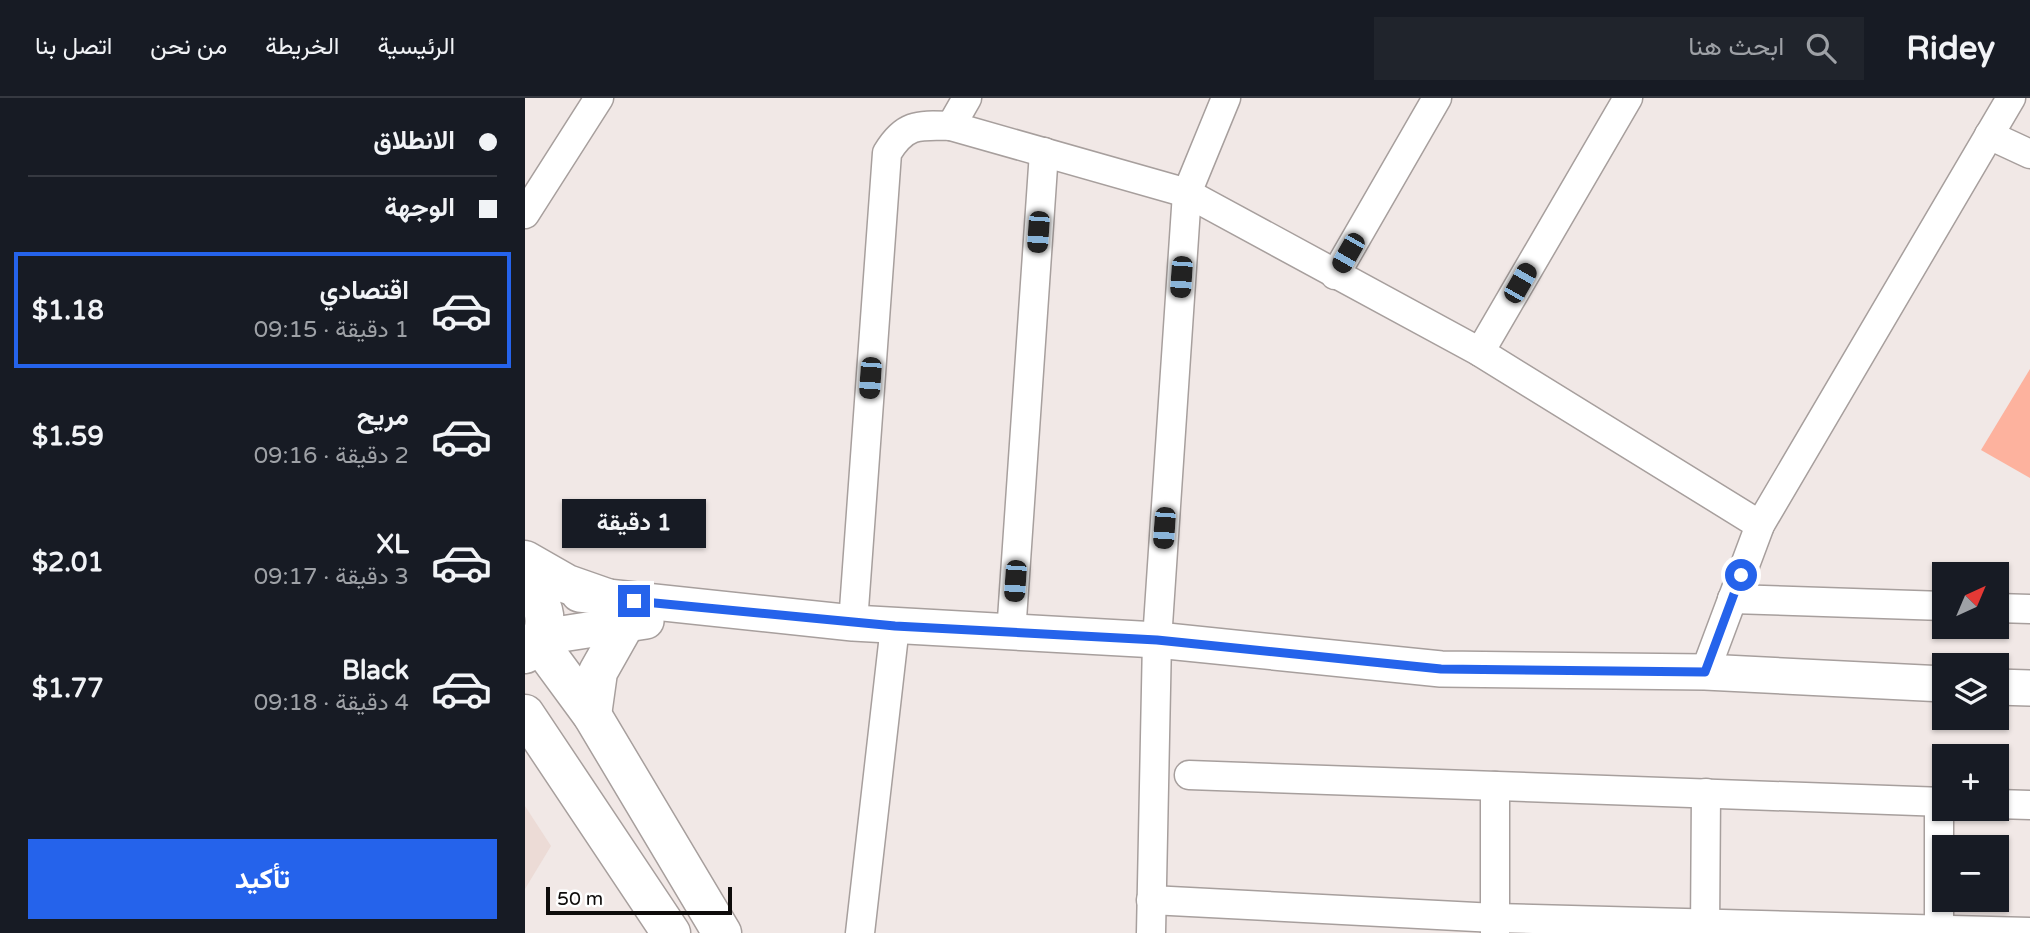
<!DOCTYPE html>
<html lang="ar">
<head>
<meta charset="utf-8">
<style>
  body { margin:0; font-family:"Varela Round",Vazirmatn,sans-serif; background:#20242c; color:#f1f3f6; direction:rtl; height:100vh; display:flex; flex-direction:column; font-size:26px; white-space:nowrap }
  * { box-sizing:border-box; margin:0 }
  p { font-size:23px; color:#9ea1a6 }
  .icon { flex:none; width:38px; height:38px; fill:none; stroke:currentColor; stroke-width:2; stroke-linecap:round; stroke-linejoin:round }
  .map { position:relative; flex:1; overflow:hidden; direction:ltr }
  .panel { display:flex; flex-direction:column; background:#171b24; width:525px }
  .panel>* { flex:none }
  .hud { display:grid; align-content:center; height:154px; padding:0 28px; background:#171b24 }
  .needle { width:46px; rotate:44deg }
  .buttons { position:absolute; left:1407px; top:464px; display:grid; gap:14px }
  .buttons a { display:grid; place-items:center; width:77px; height:77px; border-radius:0px; background:#171b24; box-shadow:0 2px 5px #0004; font-size:35px }
  .scale { position:absolute; left:21px; bottom:18px; width:186px; box-sizing:border-box; padding-left:7px; border:4px solid #0e0c0b; border-top:0; font-size:19px; line-height:24px; white-space:nowrap; color:#0e0c0b; -webkit-text-stroke:5px #fff; paint-order:stroke }
  .end { position:absolute; width:32px; height:32px; margin:-16px; border:9px solid #2563eb; background:#fff; box-shadow:0 0 0 4px #fff }
  .from { border-radius:50% }
  .bubble { position:absolute; height:49px; border-radius:0px; background:#171b24; box-shadow:0 2px 5px #0004; font-size:23px; font-weight:700; line-height:49px; text-align:center; direction:rtl }
  .car { position:absolute; width:21px; height:42px; margin:-21px -10px; border-radius:9px; box-shadow:0 0 5px 2px #0007; background:linear-gradient(#222 24%,#8ab4d8 0 40%,#222 0 76%,#8ab4d8 0 86%,#222 0) }
  .hud b { display:flex; align-items:center; gap:24px; height:66px; font-size:26px }
  .hud b+b { border-top:2px solid #363941 }
  .hud i { width:18px; height:18px; background:#f1f3f6 }
  ul { padding:0; list-style:none }
  li { display:flex; align-items:center; gap:21px; height:116px; margin:0 14px 10px; padding:0 14px; border:4px solid transparent; border-radius:0px }
  li div { flex:1 }
  li b { display:block; font-size:26px }
  li em { font-style:normal; font-weight:700 }
  li.current { border-color:#2563eb }
  li>.icon { width:63px; height:63px; stroke-width:1.5 }
  .button { display:flex; gap:14px; margin-top:auto; padding:14px 28px }
  .button a { flex:1; height:80px; border-radius:0px; background:#2563eb; color:#fff; font-size:28px; font-weight:700; line-height:80px; text-align:center }
  header { display:flex; align-items:center; gap:42px; box-sizing:border-box; height:98px; padding:0 35px; background:#171b24; border-bottom:2px solid #363941 }
  header strong { font-size:33px }
  nav { display:flex; gap:38px; margin-inline-start:auto; font-size:24px }
  .search { width:490px; height:63px; background:#20242c; display:flex; align-items:center; gap:18px; box-sizing:border-box; padding:0 24px; border-radius:0px; color:#9ea1a6; font-size:26px }
  main { display:flex; flex:1; min-height:0 }
  .map>svg:first-child { display:block }
</style>
</head>
<body>
<header>
<strong>Ridey</strong>
<div class="search"><svg class="icon" aria-label="search" viewBox="0 0 24 24"><circle cx="10" cy="10" r="6"/><path d="M15 15l6 6"/></svg>ابحث هنا</div>
<nav><a>الرئيسية</a><a>الخريطة</a><a>من نحن</a><a>اتصل بنا</a></nav>
</header>
<main>
<div class="map">
<svg width="1505" height="835" viewBox="0 0 1505 835">
  <rect width="100%" height="100%" fill="#f1e8e6"/>
  <path fill="#ecdbd6" d="M0,708l26,40 -26,43z"/>
  <path fill="#fdb29e" d="M1505,271v109l-49,-28z"/>
  <g fill="none" stroke-linecap="round" stroke-linejoin="round">
    <g stroke="#a79f9d" stroke-width="31">
      <g id="minor">
        <path d="M442,0l-16,28 236,67 293,159 280,173"/>
        <path d="M1464,37l41,19"/>
        <path d="M0,116l74,-116"/>
        <path d="M810,177l102,-177"/>
        <path d="M955,254l148,-254"/>
        <path d="M1207,501l212,7"/>
        <path d="M1472,510l33,1"/>
        <path d="M328,525l34,-470c18,-30 32,-28 64,-27"/>
        <path d="M486,536l33,-482"/>
        <path d="M1180,574l55,-147 251,-427"/>
        <path d="M664,677l755,27"/>
        <path d="M970,688v147"/>
        <path d="M1414,704v131"/>
        <path d="M1472,706l33,1"/>
        <path d="M626,802l344,18 535,14"/>
        <path d="M335,835l35,-307"/>
        <path d="M626,835l6,-293 30,-447 39,-95"/>
        <path d="M1180,835l1,-140"/>
      </g>
    </g>
    <g stroke="#a79f9d" stroke-width="38">
      <g id="tertiary">
        <path d="M54,496l274,29 304,17 284,29 264,3 239,12"/>
        <path d="M17,539l104,-16"/>
        <path d="M1472,589l33,1"/>
      </g>
    </g>
    <g stroke="#a79f9d" stroke-width="41">
      <g id="secondary">
        <path d="M0,462l42,24 40,14"/>
        <path d="M0,488c25,17 27,52 0,68"/>
        <path d="M14,545l53,72 130,218"/>
        <path d="M0,616l146,219"/>
        <path d="M67,617l6,-43 26,-46"/>
      </g>
    </g>
    <use href="#minor" stroke="#fff" stroke-width="28"/>
    <use href="#tertiary" stroke="#fff" stroke-width="35"/>
    <use href="#secondary" stroke="#fff" stroke-width="38"/>
  </g>
  <g fill="none" stroke-linecap="round" stroke-linejoin="round">
    <path stroke="#2563eb" stroke-width="9" d="M109,503l261,25 262,14 284,29 264,3 36,-97"/>
  </g>
</svg>
<div class="buttons">
<a><svg class="needle" viewBox="-14 -14 28 28"><path d="M0-13l5 13h-10z" fill="#e53935"/><path d="M0 13l5-13h-10z" fill="#9ea1a6"/></svg></a>
<a><svg class="icon" aria-label="layers" viewBox="0 0 24 24"><path d="M12 4l9 5-9 5-9-5zM3 14l9 5 9-5"/></svg></a>
<a>+</a>
<a>−</a>
</div>
<div class="scale">50 m</div>
<i class="end from" style="left:1216px;top:477px"></i>
<i class="end" style="left:109px;top:503px"></i>
<div class="bubble" style="left:37px;top:401px;width:144px">1 دقيقة</div>
<i class="car" style="left:513px;top:134px;rotate:184deg"></i>
<i class="car" style="left:823px;top:155px;rotate:210deg"></i>
<i class="car" style="left:656px;top:179px;rotate:184deg"></i>
<i class="car" style="left:995px;top:185px;rotate:30deg"></i>
<i class="car" style="left:345px;top:280px;rotate:184deg"></i>
<i class="car" style="left:639px;top:430px;rotate:184deg"></i>
<i class="car" style="left:490px;top:483px;rotate:184deg"></i>
</div>
<section class="panel">
<div class="hud">
<b><i class="from"></i>الانطلاق</b>
<b><i></i>الوجهة</b>
</div>
<ul>
<li class="current"><svg class="icon" aria-label="car" viewBox="0 0 24 24"><path d="M5 17H2v-5l4-1 3-4h7l3 4 3 1v5h-3M9 17h6M6 11h13"/><circle cx="7" cy="17" r="2"/><circle cx="17" cy="17" r="2"/></svg><div><b>اقتصادي</b><p>1 دقيقة · 09:15</p></div><em>$1.18</em></li>
<li><svg class="icon" aria-label="car" viewBox="0 0 24 24"><path d="M5 17H2v-5l4-1 3-4h7l3 4 3 1v5h-3M9 17h6M6 11h13"/><circle cx="7" cy="17" r="2"/><circle cx="17" cy="17" r="2"/></svg><div><b>مريح</b><p>2 دقيقة · 09:16</p></div><em>$1.59</em></li>
<li><svg class="icon" aria-label="car" viewBox="0 0 24 24"><path d="M5 17H2v-5l4-1 3-4h7l3 4 3 1v5h-3M9 17h6M6 11h13"/><circle cx="7" cy="17" r="2"/><circle cx="17" cy="17" r="2"/></svg><div><b>XL</b><p>3 دقيقة · 09:17</p></div><em>$2.01</em></li>
<li><svg class="icon" aria-label="car" viewBox="0 0 24 24"><path d="M5 17H2v-5l4-1 3-4h7l3 4 3 1v5h-3M9 17h6M6 11h13"/><circle cx="7" cy="17" r="2"/><circle cx="17" cy="17" r="2"/></svg><div><b>Black</b><p>4 دقيقة · 09:18</p></div><em>$1.77</em></li>
</ul>
<div class="button"><a>تأكيد</a></div>
</section>
</main>
</body>
</html>
